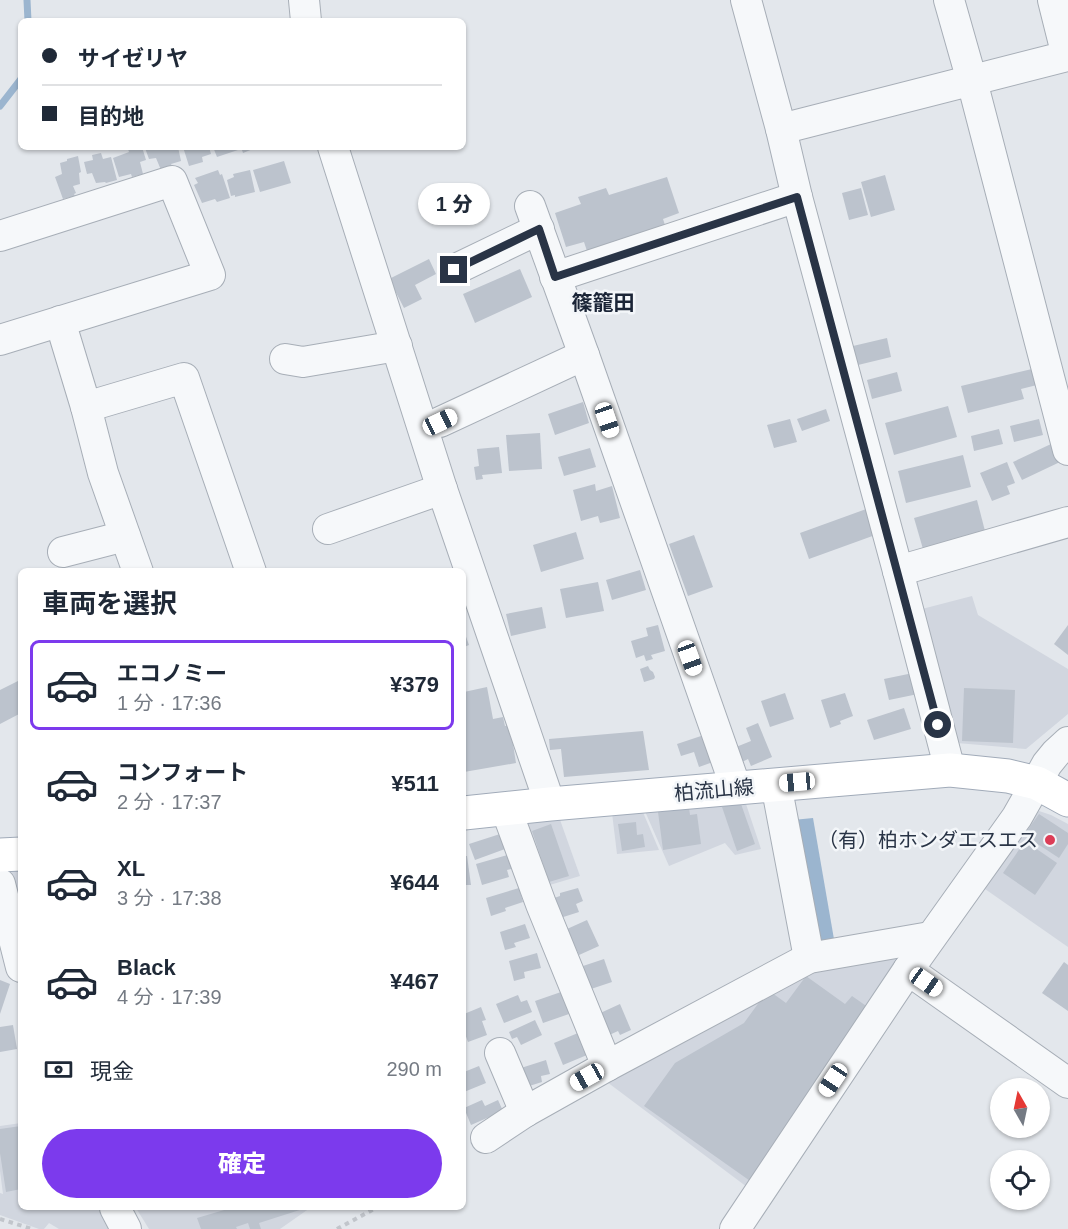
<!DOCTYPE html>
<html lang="ja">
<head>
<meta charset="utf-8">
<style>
  body { margin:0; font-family:Arial,"Noto Sans JP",sans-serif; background:#f6f6f7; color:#1f2937; height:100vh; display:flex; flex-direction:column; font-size:22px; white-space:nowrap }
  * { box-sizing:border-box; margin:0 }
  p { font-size:20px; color:#747a83 }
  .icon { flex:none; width:33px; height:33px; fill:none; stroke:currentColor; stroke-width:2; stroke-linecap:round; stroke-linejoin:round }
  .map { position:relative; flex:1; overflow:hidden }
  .details { position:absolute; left:18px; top:568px; width:448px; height:642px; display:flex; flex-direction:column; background:#fff; border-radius:9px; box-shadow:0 2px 4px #0004 }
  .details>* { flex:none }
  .guide { position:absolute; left:18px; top:18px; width:448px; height:132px; border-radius:9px; box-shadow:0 2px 4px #0004; display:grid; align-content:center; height:132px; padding:0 24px; background:#fff }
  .needle { width:39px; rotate:351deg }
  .buttons { position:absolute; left:990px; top:1078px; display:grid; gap:12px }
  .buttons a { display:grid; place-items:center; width:60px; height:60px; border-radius:50%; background:#fff; box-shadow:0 2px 4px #0004; font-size:30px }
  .end { position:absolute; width:27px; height:27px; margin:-14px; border:8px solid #293446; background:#fff; box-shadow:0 0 0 3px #fff }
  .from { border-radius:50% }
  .bubble { position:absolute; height:42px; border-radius:21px; background:#fff; box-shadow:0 2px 4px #0004; font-size:20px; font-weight:800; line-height:42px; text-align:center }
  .car { position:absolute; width:18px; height:36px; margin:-18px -9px; border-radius:8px; box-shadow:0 0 4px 2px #0007; background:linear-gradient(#fff 24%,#345 0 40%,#fff 0 76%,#345 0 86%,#fff 0) }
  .guide b { display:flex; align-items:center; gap:21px; height:57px; font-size:22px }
  .guide b+b { border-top:2px solid #e0e1e3 }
  .guide i { width:15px; height:15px; background:#1f2937 }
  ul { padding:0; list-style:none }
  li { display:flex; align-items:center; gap:18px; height:90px; margin:0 12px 9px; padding:0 12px; border:3px solid transparent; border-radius:9px }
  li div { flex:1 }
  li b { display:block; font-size:22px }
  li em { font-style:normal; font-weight:800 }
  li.on { border-color:#7c3aed }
  li>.icon { width:54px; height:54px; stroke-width:1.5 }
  h2 { padding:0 24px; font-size:27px; line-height:72px }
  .pay { display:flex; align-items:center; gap:15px; height:66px; padding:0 24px; font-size:22px }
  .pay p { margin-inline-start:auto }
  .primary-button { display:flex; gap:12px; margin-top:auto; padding:12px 24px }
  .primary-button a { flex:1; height:69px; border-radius:36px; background:#7c3aed; color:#fff; font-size:24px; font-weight:800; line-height:69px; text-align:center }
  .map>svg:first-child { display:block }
</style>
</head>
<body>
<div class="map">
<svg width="1068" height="1229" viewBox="0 0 1068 1229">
  <rect width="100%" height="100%" fill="#e3e7ec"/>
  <g fill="#d1d6df">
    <path d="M972,596l6,19 90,54v45l-42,35 -69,-6 -35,-134z"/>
    <path d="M744,798l17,51 -26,6 -10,-12 -56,23 -25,-57z"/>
    <path d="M642,810l17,40 -42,4 -5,-41z"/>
    <path d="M1039,811l12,4 17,9v123l-83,-58z"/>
    <path d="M559,817l21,59 -37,11 -25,-66z"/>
    <path d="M21,860v47l-16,-35z"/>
    <path d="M896,956l9,10 -154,224 -144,-108 197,-109z"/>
    <path d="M21,1123v85h85l11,21h-58l-10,-6 -5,6h-5l-39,-14v-22l3,1 -3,-23v-45z"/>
    <path d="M136,1208h174l-30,21h-131z"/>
  </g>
  <path fill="#9bb5cf" d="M813,818l22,127 -18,-5 -24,-120z"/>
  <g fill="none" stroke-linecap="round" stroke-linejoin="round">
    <g stroke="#9bb5cf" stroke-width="7">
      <path d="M27,0l1,21"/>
      <path d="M0,106l21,-27"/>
    </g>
  </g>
  <g fill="#bcc3cd">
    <path d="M135,147h7l4,13 -6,2 3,12 -11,3 -1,-3 -12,3 -6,-19 16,-6 -1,-3z"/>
    <path d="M150,147h28l3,14 -10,3 1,2 -11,4 -5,-12 -7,1 -4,-11z"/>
    <path d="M183,147h26l2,7 -9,3 1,5 -14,4z"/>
    <path d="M213,147h24l1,3 -21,7z"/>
    <path d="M241,147h17l-15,6z"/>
    <path d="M101,153l2,6 8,-2 6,23 -11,3 -1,-1 -9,1 -4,-10 -5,1 -3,-12 9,-2 -1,-5z"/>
    <path d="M78,156l3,16 -2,1 1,11 -7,2 3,7 -2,1 1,2 -12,3 -8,-22 7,-3 -2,-11 7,-2v-2z"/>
    <path d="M284,161l7,22 -31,9 -7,-22z"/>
    <path d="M218,170l2,5 2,-1 8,24 -13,4 -2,-3 -13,4 -8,-18 4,-2 -3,-5z"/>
    <path d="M250,170l5,22 -20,5v-2l-4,1 -4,-16 7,-3 -1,-3z"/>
    <path d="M885,175l10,35 -24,7 -10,-35z"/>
    <path d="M667,177l12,36 -16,6 2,6 -78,26 -3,-9 -18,5 -11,-34 26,-9 -3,-7 28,-9 3,7z"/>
    <path d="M861,188l7,27 -19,5 -7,-27z"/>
    <path d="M429,259l7,15 -21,11 7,14 -18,9 -15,-29z"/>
    <path d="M520,269l12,28 -57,26 -12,-29z"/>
    <path d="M887,338l4,19 -33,8 -5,-19z"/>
    <path d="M1032,369l5,16 -16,4 3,10 -56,14 -7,-27z"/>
    <path d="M897,372l5,19 -30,8 -5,-19z"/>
    <path d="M583,402l6,21 -34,12 -7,-21z"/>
    <path d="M948,406l9,31 -63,18 -9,-32z"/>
    <path d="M826,409l4,12 -28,10 -5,-12z"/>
    <path d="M790,419l7,23 -23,6 -7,-23z"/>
    <path d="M1039,419l4,16 -29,7 -4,-16z"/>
    <path d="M999,429l4,15 -29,7 -3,-15z"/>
    <path d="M540,433l2,36 -33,2 -3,-36z"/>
    <path d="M1051,444l9,18 -38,18 -9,-18z"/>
    <path d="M499,447l3,26 -20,2 1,4 -7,1 -2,-13 5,-1 -2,-17z"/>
    <path d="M590,448l6,19 -32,9 -6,-19z"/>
    <path d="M963,455l8,32 -65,16 -8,-32z"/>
    <path d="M1007,462l8,21 -8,3 3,8 -18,7 -12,-28z"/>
    <path d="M595,484l1,7 16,-5 8,32 -20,5 -2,-7 -17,5 -8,-31z"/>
    <path d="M977,500l8,31 -62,18 -9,-31z"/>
    <path d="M869,508l9,26 -69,25 -9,-26z"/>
    <path d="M576,532l8,27 -43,13 -8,-27z"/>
    <path d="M694,535l19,52 -25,9 -19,-52z"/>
    <path d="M640,570l6,20 -34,10 -6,-20z"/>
    <path d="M598,582l6,29 -38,7 -6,-29z"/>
    <path d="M542,607l4,21 -35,8 -5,-22z"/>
    <path d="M658,625l7,26 -14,4 2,4 -7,2 -2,-6 -8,3 -5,-17 17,-5 -2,-8z"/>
    <path d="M1068,625v30l-14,-11z"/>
    <path d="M464,631l5,14 -5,2z"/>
    <path d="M648,666l2,4 3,2 2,5 -1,2 -10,3 -4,-13z"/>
    <path d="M913,673l5,21 -29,6 -5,-21z"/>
    <path d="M18,681l3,4v28l-21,11v-34z"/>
    <path d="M487,687l6,32 10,-2 2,9 5,-1 6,38 -52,9v-80z"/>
    <path d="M964,688l51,2 -2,53 -51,-2z"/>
    <path d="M785,693l9,26 -24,8 -9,-26z"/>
    <path d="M845,693l8,23 -13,5 1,3 -11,4 -9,-28z"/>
    <path d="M904,708l7,21 -37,11 -7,-20z"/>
    <path d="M758,723l14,34 -21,9 -3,-7 -6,3 -6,-15 15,-6 -5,-13z"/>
    <path d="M643,731l6,39 -85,7 -3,-28 -11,1 -1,-11z"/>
    <path d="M704,735l9,27 -14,5 -5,-15 -13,4 -4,-12z"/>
    <path d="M740,801l15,43 -18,7 -15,-44z"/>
    <path d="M689,808l1,7 7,-1 4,30 -38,6 -5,-38z"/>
    <path d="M1039,814l29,19v11l-9,14 -35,-23z"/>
    <path d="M636,822l1,13 6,-1 2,13 -23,4 -4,-27z"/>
    <path d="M551,824l18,52 -20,6 -17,-51z"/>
    <path d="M500,834l5,15 -30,11 -6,-16z"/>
    <path d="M1025,841l32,22 -22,32 -32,-22z"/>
    <path d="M511,854l4,14 -8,2 2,7 -27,8 -6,-21z"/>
    <path d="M464,856h3l4,29h-7z"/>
    <path d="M519,888l4,14 -18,6 1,3 -15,5 -5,-18z"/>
    <path d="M578,888l5,13 -7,3 3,8 -22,7 -6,-20 9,-3v-3z"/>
    <path d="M587,920l12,26 -20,9 -12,-26z"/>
    <path d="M525,924l5,14 -16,5 2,4 -11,3 -5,-18z"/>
    <path d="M537,953l4,15 -17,4 1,6 -11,3 -5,-20z"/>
    <path d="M604,959l8,23 -21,7 -8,-23z"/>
    <path d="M1064,962l4,3v46l-26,-18z"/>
    <path d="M806,976l39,28 7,-8 20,14 -119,173 -109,-77 31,-43 69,-40 24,-33 18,13z"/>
    <path d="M0,980l10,4 -10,30z"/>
    <path d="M561,992l8,22 -26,9 -8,-22z"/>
    <path d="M518,995l3,7 6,-2 5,12 -28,11 -8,-19z"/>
    <path d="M620,1004l11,26 -11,5 -2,-4 -13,6 -9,-22z"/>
    <path d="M481,1007l5,13 -4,1 5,14 -19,7 -4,-11v-17z"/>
    <path d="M535,1020l7,15 -21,10 -4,-8 -5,2 -3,-7z"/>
    <path d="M13,1025l4,24 -17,3v-25z"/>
    <path d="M578,1033l9,22 -24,10 -9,-22z"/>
    <path d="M546,1060l4,14 -9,2 1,6 -16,5 -5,-19z"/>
    <path d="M479,1066l7,17 -22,9v-20z"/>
    <path d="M482,1100l3,6 13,-6 5,11 -32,14 -7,-17z"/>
    <path d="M21,1126v63l-15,3 -6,-39v-24z"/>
    <path d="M231,1208h75l-47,15 2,6h-11l-2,-6 -12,4 1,2h-36l-4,-11z"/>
  </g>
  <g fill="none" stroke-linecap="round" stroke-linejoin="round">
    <g stroke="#a7aeb7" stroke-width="32">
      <g id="minor">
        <path d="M304,0l2,21"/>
        <path d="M746,0l35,129 16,68 101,374 52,199"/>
        <path d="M949,0l23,81 96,369"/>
        <path d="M781,129l286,-73 -14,-56"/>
        <path d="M333,147l109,342 108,315"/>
        <path d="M530,206l54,149 152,433"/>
        <path d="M0,236l172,-55 38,94 -210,65"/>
        <path d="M454,270l85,-41"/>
        <path d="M555,277l242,-80"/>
        <path d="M60,321l26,86 17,66 35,99"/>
        <path d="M285,359l18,3 94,-16"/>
        <path d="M86,407l98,-29 67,194"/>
        <path d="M440,422l144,-67"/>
        <path d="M328,529l114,-40"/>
        <path d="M63,552l62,-16"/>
        <path d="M898,571l170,-49"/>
        <path d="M776,784l33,174"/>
        <path d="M506,809l35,95 66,162"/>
        <path d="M0,884l21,83"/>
        <path d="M908,970l160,113"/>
        <path d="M500,1053l25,59"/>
        <path d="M486,1138l39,-26 82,-46 202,-108 121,-21"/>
        <path d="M115,1208l11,21"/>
        <path d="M735,1229l173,-259 109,-153 30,-53 9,-11 12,-11"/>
      </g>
    </g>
    <g stroke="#a1abb9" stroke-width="35">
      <g id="major">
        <path d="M464,813l86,-9 400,-34 58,6 29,7 31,17"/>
        <path d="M0,855l21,-1"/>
      </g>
    </g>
    <g stroke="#c1c5cb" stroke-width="4" stroke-dasharray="4.5 4.5" stroke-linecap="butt">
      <path d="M0,1219l32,10"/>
      <path d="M337,1229l39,-21"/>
    </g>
    <use href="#minor" stroke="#f6f8fa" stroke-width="30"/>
    <use href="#major" stroke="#fff" stroke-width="33"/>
  </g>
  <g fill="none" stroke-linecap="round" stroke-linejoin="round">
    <path stroke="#293446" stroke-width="8" d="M454,270l85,-41 16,48 242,-80 141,528"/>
  </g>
  <circle fill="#dc3d57" stroke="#f3f6f9" stroke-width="2" cx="1050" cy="840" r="6"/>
  <g text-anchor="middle" stroke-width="5" stroke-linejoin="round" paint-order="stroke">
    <g font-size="20" fill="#293446" stroke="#f3f6f9">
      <text transform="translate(714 790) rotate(-5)" y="7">柏流山線</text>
    </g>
    <g font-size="20" fill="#293446" stroke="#f3f6f9" text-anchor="end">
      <text x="1038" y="847">（有）柏ホンダエスエス</text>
    </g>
    <g font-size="21" font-weight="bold" fill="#1b2537" stroke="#f3f6f9">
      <text x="603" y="310">篠籠田</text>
    </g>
  </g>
</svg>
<div class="buttons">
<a><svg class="needle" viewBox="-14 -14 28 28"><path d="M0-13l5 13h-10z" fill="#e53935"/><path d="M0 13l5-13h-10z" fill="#747a83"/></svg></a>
<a><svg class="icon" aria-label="locate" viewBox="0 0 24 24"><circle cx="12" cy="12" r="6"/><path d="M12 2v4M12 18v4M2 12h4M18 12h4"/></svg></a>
</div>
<i class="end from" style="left:938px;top:725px"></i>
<i class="end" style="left:454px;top:270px"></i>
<div class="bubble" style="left:418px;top:183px;width:72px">1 分</div>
<i class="car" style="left:607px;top:420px;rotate:161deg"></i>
<i class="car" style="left:440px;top:422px;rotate:65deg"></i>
<i class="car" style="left:690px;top:658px;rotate:160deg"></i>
<i class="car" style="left:797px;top:782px;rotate:265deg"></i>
<i class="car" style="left:926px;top:982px;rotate:125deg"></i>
<i class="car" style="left:587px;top:1077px;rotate:241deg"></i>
<i class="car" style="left:833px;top:1080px;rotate:214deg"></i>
<div class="guide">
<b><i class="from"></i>サイゼリヤ</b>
<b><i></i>目的地</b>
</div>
<section class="details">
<h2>車両を選択</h2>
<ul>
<li class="on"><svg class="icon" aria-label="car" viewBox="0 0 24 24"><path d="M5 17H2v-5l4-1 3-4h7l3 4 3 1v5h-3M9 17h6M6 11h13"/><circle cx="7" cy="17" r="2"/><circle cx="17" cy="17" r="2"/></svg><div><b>エコノミー</b><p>1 分 · 17:36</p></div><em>¥379</em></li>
<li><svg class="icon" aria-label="car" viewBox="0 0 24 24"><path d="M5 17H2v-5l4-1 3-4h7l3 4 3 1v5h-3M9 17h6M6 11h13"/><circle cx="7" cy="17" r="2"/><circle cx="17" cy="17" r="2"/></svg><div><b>コンフォート</b><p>2 分 · 17:37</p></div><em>¥511</em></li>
<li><svg class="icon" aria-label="car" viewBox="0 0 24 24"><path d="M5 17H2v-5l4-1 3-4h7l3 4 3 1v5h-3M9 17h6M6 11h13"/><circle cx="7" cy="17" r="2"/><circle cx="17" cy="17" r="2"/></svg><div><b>XL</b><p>3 分 · 17:38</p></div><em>¥644</em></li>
<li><svg class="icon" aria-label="car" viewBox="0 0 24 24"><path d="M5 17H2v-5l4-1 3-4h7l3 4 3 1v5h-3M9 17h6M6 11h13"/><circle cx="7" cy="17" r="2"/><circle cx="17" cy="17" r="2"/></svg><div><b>Black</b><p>4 分 · 17:39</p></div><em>¥467</em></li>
</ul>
<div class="pay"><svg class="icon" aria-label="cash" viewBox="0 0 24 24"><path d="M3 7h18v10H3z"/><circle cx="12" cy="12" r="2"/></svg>現金<p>290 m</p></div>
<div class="primary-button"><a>確定</a></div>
</section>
</div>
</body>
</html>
